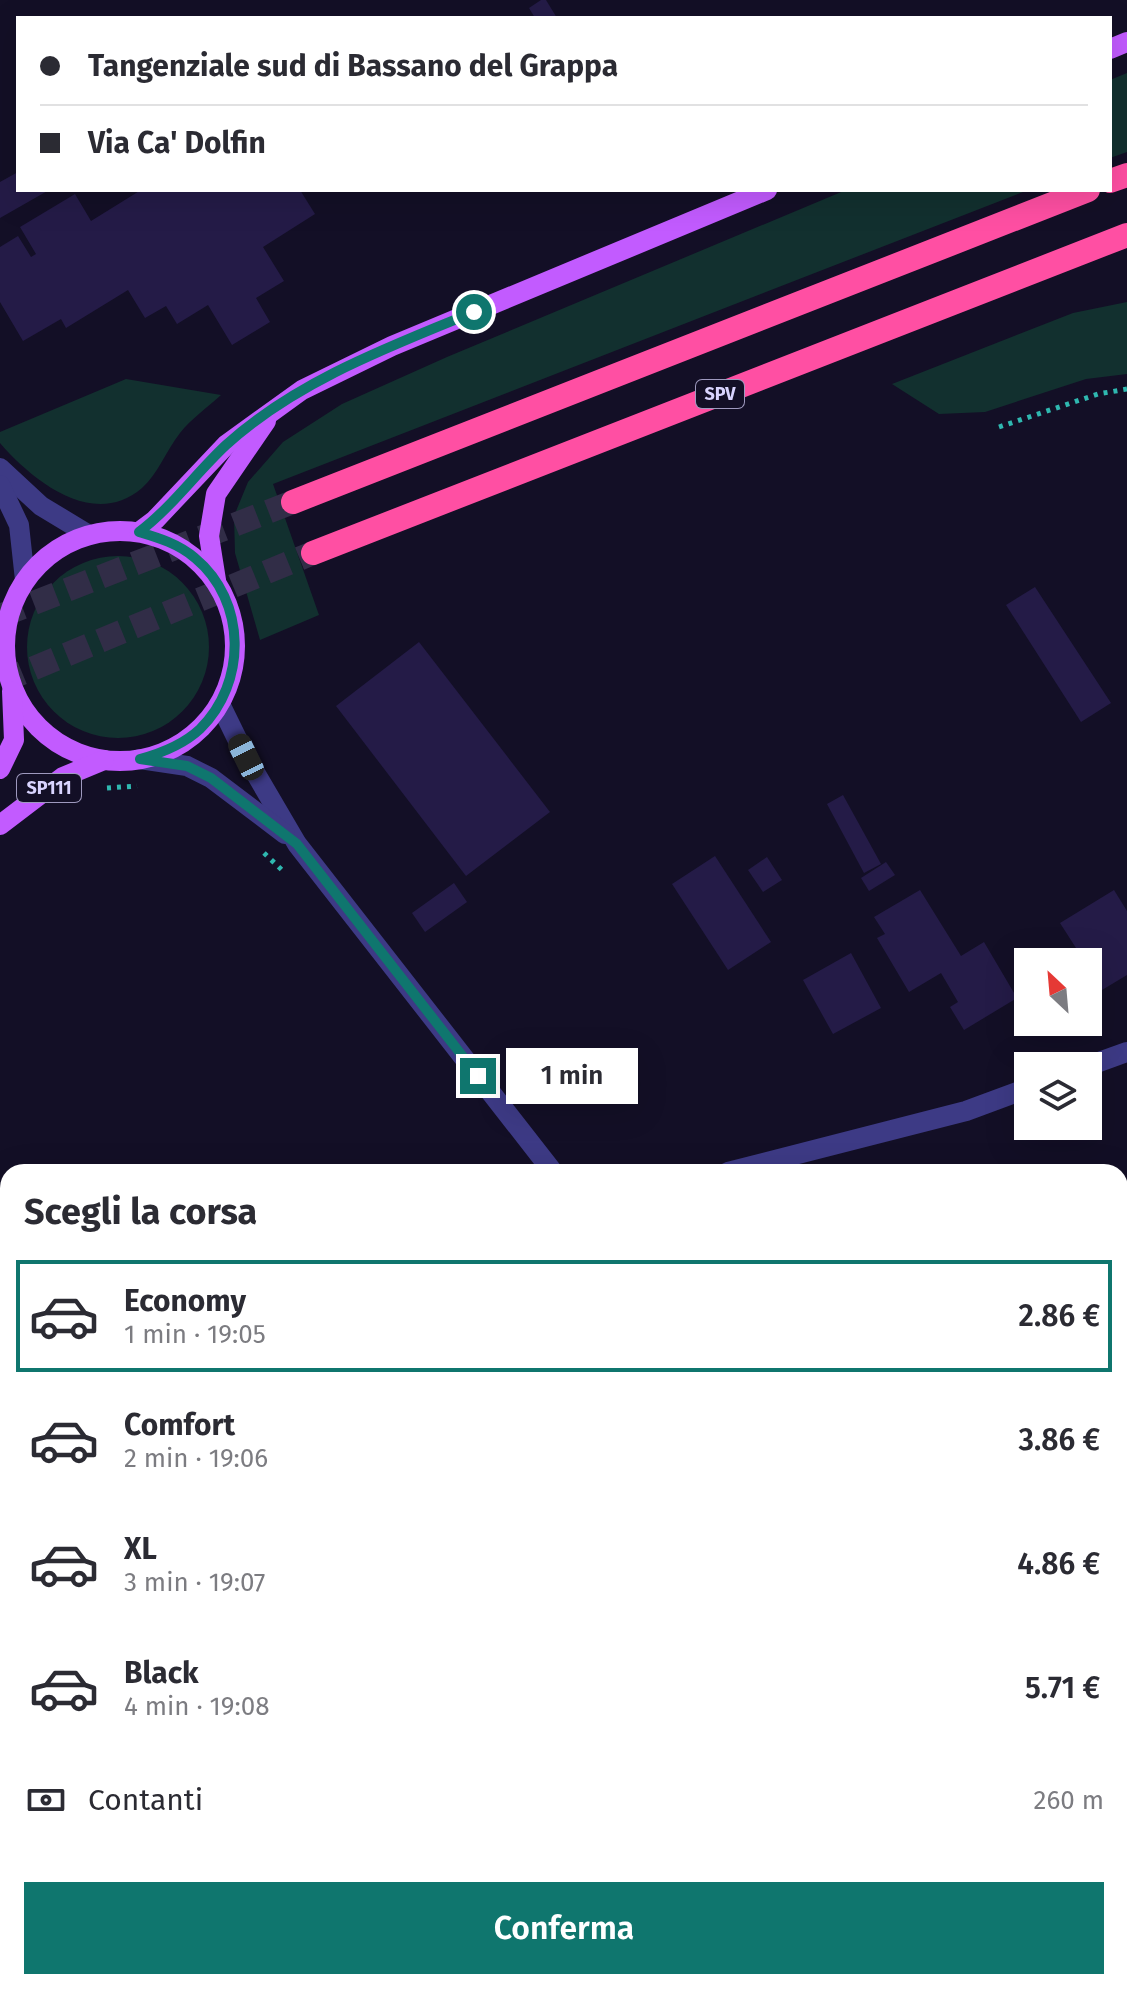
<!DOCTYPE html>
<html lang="it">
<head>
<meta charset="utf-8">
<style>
  body { margin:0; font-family:"Fira Sans",sans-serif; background:#f7f7f7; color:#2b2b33; height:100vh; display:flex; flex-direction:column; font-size:30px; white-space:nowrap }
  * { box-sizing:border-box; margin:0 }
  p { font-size:26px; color:#7c7c81 }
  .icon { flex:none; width:44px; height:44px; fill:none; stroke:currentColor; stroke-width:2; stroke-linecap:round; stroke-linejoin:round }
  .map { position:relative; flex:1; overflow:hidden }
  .panel { position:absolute; left:0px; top:1164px; width:1128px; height:826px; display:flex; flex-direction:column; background:#fff; border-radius:24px 24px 0 0; box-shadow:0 8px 32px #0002 }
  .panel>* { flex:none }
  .top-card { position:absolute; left:16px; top:16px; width:1096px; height:176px; border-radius:0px; box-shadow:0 8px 32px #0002; display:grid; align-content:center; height:176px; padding:0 24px; background:#fff }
  .needle { width:52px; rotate:334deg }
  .buttons { position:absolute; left:1014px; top:948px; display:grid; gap:16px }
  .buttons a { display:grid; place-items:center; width:88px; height:88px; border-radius:0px; background:#fff; box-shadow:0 8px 32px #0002; font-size:40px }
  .end { position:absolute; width:36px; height:36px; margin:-18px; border:10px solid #0f766e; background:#fff; box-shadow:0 0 0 4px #fff }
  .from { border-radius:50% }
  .bubble { position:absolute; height:56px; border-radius:0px; background:#fff; box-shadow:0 8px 32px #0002; font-size:26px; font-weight:600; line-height:56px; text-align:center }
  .car { position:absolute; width:24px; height:48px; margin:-24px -12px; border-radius:10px; box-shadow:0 0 6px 2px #0007; background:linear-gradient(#222 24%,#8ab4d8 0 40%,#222 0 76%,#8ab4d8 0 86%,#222 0) }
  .top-card b { display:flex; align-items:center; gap:28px; height:76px; font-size:30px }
  .top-card b+b { border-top:2px solid #e1e1e2 }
  .top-card i { width:20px; height:20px; background:#2b2b33 }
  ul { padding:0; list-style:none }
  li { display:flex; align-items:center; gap:24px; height:112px; margin:0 16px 12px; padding:0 8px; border:4px solid transparent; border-radius:0px }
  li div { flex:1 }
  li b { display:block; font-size:30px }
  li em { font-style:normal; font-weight:600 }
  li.current { border-color:#0f766e }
  li>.icon { width:72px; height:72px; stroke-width:1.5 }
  h2 { padding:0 24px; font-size:36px; line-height:96px }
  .pay { display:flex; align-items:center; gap:20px; height:88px; padding:0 24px; font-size:30px }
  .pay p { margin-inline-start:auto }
  .action { display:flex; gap:16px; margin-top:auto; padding:16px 24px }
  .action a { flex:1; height:92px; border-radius:0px; background:#0f766e; color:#fff; font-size:32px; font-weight:600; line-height:92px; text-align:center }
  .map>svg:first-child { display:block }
</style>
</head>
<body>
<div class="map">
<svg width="1127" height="1989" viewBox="0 0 1127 1989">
  <rect width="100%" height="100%" fill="#130f26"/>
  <g fill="#12302f">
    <path d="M1127,73v79l-17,6v-78z"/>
    <path d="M846,190h182l-755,294 46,131 -59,25 -25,-87 -1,-37 14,-34 35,-40 59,-38 105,-47z"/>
    <path d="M1127,302v72l-41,5 -101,33 -46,2 -47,-30 181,-71z"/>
    <path d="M126,379l95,16c-13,12 -30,24 -41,38 -13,16 -22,41 -38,55 -49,42 -110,-8 -142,-45v-11z"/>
    <circle cx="118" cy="647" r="91"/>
  </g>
  <g fill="#241b47">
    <path d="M541,0h5l11,18h-22l-6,-10z"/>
    <path d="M18,172v18h31l-49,28v-36z"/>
    <path d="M141,190h159l15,24 -52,33 21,34 -28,17 14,24 -38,23 -24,-40 -31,19 -11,-18 -21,12 -17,-28 -62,38 -5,-9 -38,22 -23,-39v-55l18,-11 13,21 5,-3 -16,-27 55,-33 16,27z"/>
    <path d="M1035,587l76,116 -30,19 -75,-117z"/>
    <path d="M419,642l131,170 -84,64 -130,-170z"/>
    <path d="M843,795l38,69 -17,9 -37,-69z"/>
    <path d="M715,856l56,86 -43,28 -56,-86z"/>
    <path d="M767,857l15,23 -19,12 -15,-22z"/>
    <path d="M886,862l9,13 -26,16 -8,-13z"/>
    <path d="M454,883l13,19 -42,30 -13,-19z"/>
    <path d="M920,890l41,66 23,-14 33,56 -53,32 -14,-23 8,-5 -17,-29 -32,19 -32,-54 8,-4 -11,-17z"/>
    <path d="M1114,890l13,21v64l-25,15 -14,-23v-5h-3l-25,-39z"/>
    <path d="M851,953l30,55 -48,26 -30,-54z"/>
  </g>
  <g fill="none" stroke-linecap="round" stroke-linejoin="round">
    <g stroke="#312d47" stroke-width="24" stroke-dasharray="24 12" stroke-linecap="butt">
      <path d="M0,616l293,-114"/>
      <path d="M0,682l313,-129"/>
    </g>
    <g stroke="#2fb8b0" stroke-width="5" stroke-dasharray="4 6" stroke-linecap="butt">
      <path d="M999,427l99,-33 29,-5"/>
      <path d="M107,788l30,-2"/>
      <path d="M264,853l19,18"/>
      <path d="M1120,1806l7,-4"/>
      <path d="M479,1989l18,-7"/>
    </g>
    <g stroke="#3d3a85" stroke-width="20">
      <path d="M1088,1066l39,-14"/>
      <path d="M728,1172l238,-61 62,-23"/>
      <path d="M0,1373l8,-4"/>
    </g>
    <g stroke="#3d3a85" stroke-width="20">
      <path d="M0,468l41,38 48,29"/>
      <path d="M0,485l19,40 6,55"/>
      <path d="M220,704l26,53 51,87 256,328"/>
      <path d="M140,759l47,7 24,12 74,56"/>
      <path d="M1120,1883l7,9"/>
    </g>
    <g stroke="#c25bff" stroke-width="20">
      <path d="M1110,49l17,-7"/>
      <circle cx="120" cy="646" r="115"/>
      <path d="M139,532l16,-12 72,-76 75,-54 90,-44 375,-156"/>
      <path d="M216,580l-7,-44 7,-42 50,-73"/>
      <path d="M0,769l14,-29 -2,-49"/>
      <path d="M0,825l63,-48 41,-17"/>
    </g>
    <g stroke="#ff4fa3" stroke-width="24">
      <path d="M1110,181l17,-6"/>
      <path d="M293,502l795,-312"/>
      <path d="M313,553l814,-318"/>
    </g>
  </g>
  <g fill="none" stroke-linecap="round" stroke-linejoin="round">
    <path stroke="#0f766e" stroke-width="10" d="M474,312c-86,35 -179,70 -248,133 -30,28 -54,62 -87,87 20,6 40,12 56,26 52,43 52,125 5,171 -17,16 -38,24 -60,30l47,7 24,12 86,66 181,232"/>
  </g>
  <g text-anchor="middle" stroke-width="7" stroke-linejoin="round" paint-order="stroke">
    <g fill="#130f26" stroke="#9e99be" stroke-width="2">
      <rect x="696" y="380" width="48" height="28" rx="6"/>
      <rect x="17" y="774" width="64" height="28" rx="6"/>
    </g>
    <g font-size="18" font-weight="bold" fill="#d9d4ff">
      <text x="720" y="400">SPV</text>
      <text x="49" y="794">SP111</text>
    </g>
  </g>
</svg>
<div class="buttons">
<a><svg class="needle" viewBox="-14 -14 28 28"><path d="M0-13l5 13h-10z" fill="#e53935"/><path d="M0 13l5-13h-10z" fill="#7c7c81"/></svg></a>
<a><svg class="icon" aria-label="layers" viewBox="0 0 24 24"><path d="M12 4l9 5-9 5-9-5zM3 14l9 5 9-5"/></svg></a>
</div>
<i class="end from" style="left:474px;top:312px"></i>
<i class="end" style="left:478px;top:1076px"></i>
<div class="bubble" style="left:506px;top:1048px;width:132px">1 min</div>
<i class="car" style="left:246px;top:757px;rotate:334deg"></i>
<div class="top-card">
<b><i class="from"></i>Tangenziale sud di Bassano del Grappa</b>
<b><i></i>Via Ca' Dolfin</b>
</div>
<section class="panel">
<h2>Scegli la corsa</h2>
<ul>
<li class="current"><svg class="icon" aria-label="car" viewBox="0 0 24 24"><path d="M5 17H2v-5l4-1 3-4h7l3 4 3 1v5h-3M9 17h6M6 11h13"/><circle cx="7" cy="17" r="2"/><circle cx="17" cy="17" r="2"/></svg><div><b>Economy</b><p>1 min · 19:05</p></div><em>2.86 €</em></li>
<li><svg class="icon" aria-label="car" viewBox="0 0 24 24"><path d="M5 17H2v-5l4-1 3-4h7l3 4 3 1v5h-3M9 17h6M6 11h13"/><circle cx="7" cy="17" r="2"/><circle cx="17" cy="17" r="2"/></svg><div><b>Comfort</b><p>2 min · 19:06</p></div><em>3.86 €</em></li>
<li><svg class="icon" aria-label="car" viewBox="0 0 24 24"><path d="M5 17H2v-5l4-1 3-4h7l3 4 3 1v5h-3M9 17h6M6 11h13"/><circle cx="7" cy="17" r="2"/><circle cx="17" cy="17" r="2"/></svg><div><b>XL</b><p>3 min · 19:07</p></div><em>4.86 €</em></li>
<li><svg class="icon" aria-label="car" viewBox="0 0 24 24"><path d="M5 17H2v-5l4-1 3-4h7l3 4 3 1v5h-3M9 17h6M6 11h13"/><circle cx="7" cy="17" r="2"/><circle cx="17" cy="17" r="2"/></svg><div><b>Black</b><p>4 min · 19:08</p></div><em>5.71 €</em></li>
</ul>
<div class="pay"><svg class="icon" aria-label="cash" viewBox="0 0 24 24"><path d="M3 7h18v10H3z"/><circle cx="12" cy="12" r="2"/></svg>Contanti<p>260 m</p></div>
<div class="action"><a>Conferma</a></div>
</section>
</div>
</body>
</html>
